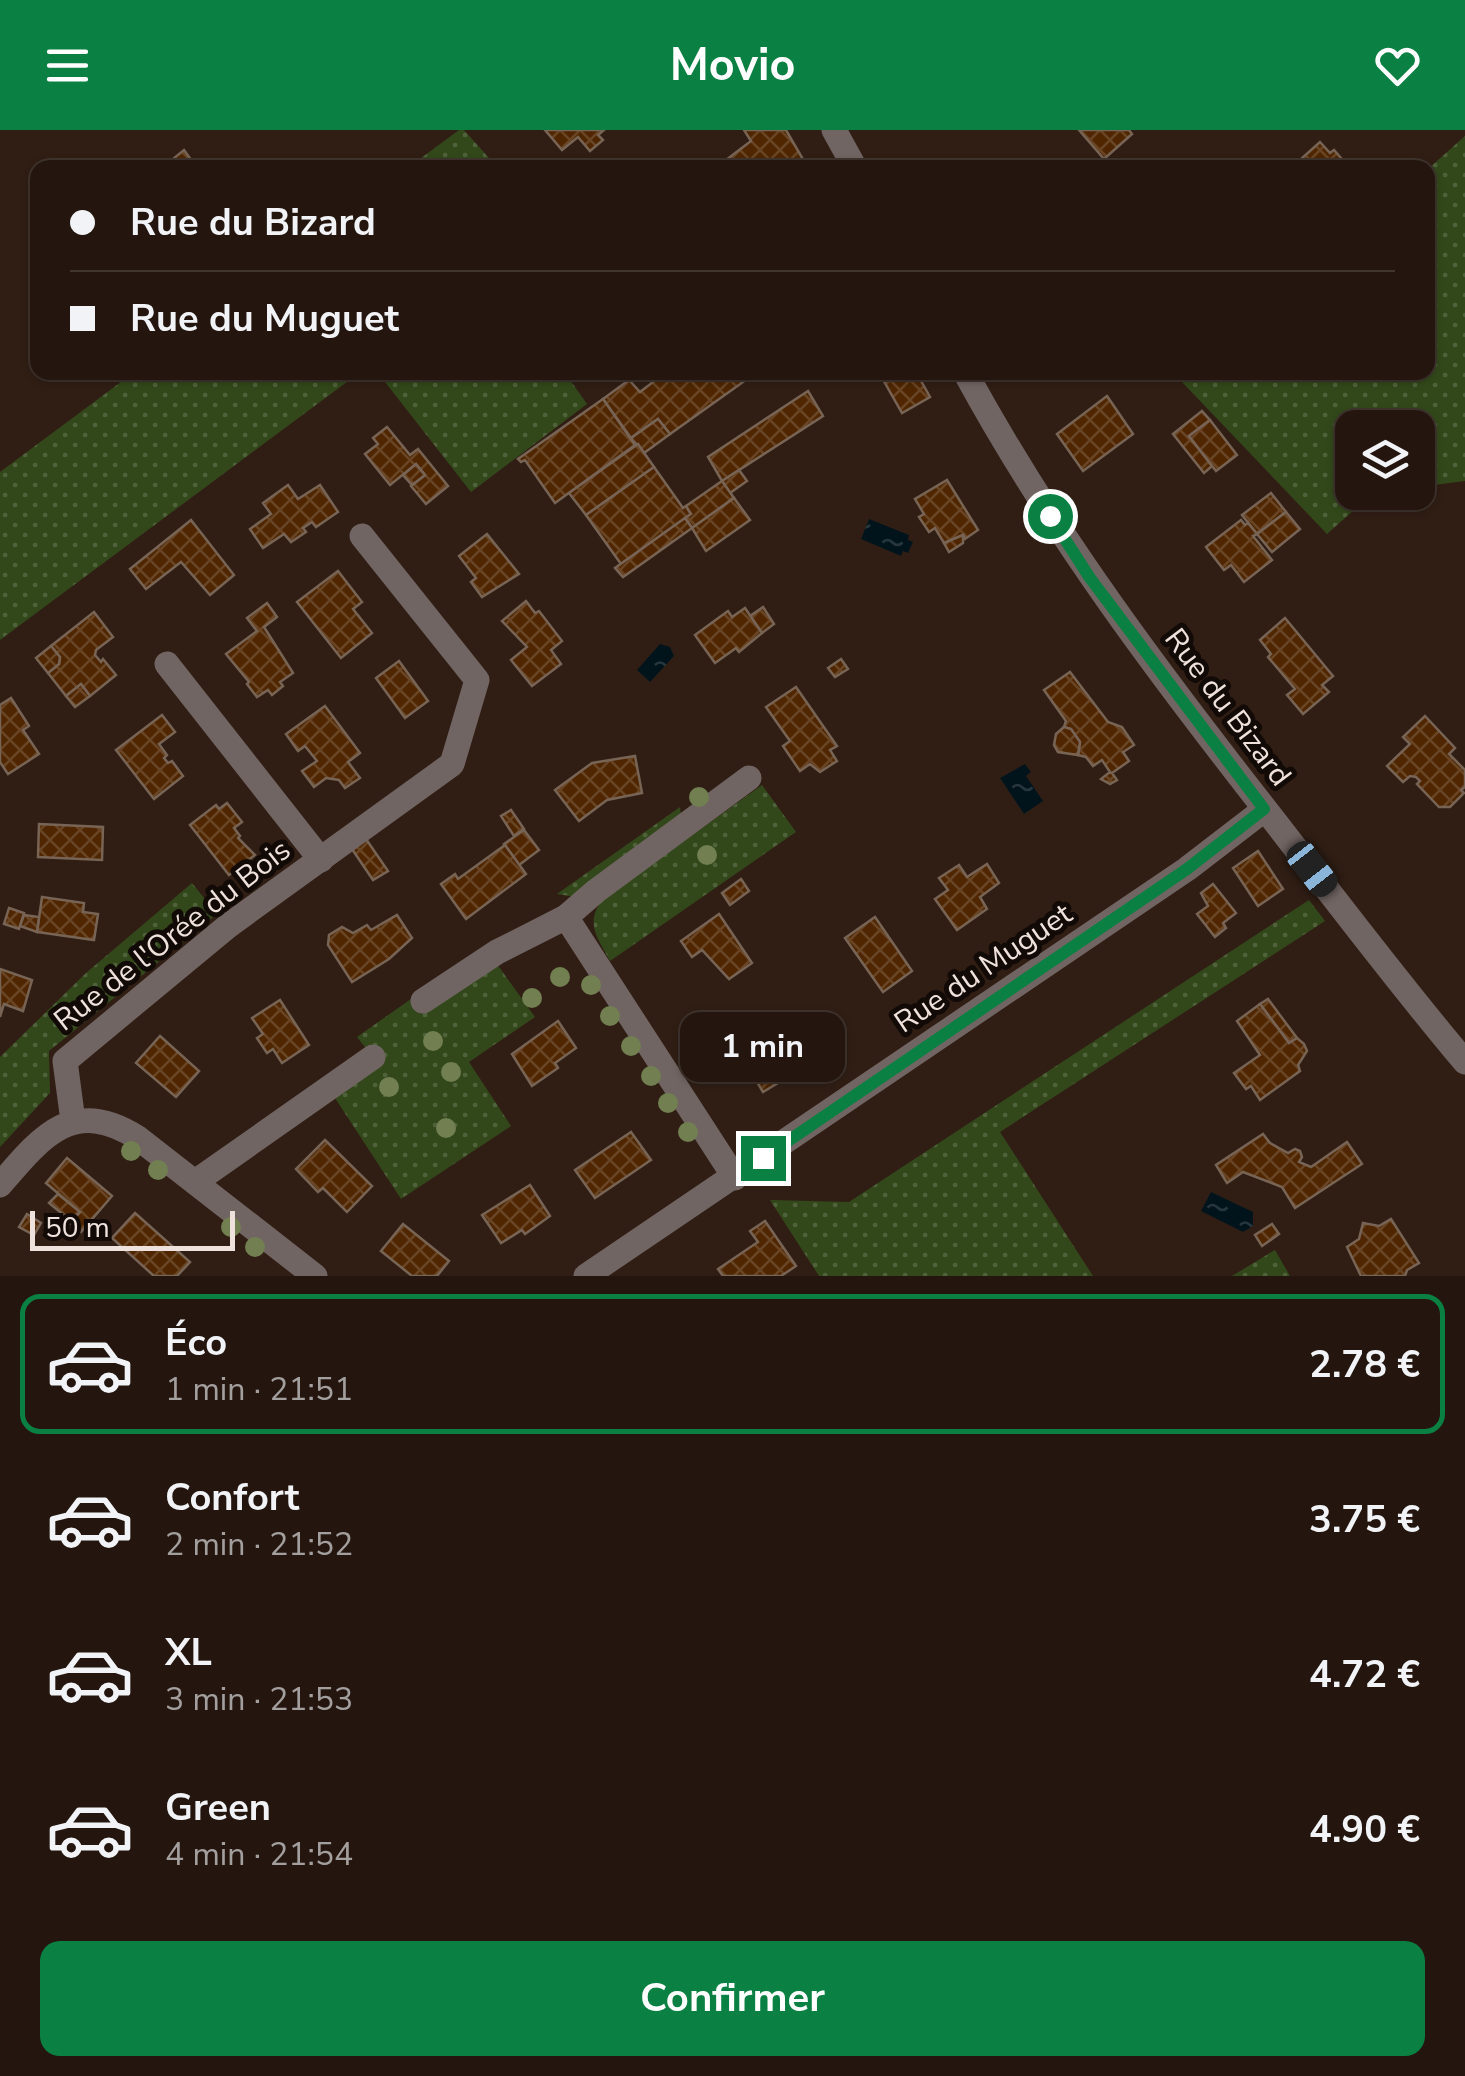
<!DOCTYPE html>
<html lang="fr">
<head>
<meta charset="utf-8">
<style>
  body { margin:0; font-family:"Nunito Sans",sans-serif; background:#2c1f18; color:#f1f3f6; height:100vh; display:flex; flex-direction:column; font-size:38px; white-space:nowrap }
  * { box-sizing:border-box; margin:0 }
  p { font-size:32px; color:#a39f9e }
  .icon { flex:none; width:55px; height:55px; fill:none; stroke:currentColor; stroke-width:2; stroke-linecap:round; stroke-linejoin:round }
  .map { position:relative; height:1146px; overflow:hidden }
  .panel { display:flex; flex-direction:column; background:#24160f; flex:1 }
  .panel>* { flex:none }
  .hud { position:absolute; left:30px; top:30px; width:1405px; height:220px; border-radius:20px; box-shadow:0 2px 8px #0004,0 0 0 2px #41352f; display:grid; align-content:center; height:220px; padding:0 40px; background:#24160f }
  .tools { position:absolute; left:1335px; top:280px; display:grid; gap:20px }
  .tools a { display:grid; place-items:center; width:100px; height:100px; border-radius:20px; background:#24160f; box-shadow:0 2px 8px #0004,0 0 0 2px #41352f; font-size:50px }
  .scale { position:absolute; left:30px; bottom:25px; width:205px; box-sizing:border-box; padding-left:10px; border:5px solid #efe2dc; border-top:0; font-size:28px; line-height:35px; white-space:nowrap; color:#efe2dc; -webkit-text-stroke:8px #120a06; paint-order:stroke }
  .end { position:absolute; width:45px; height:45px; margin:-22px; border:12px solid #0b8043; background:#fff; box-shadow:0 0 0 5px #fff }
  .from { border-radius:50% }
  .bubble { position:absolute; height:70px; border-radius:20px; background:#24160f; box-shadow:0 2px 8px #0004,0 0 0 2px #41352f; font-size:32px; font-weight:700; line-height:70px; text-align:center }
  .car { position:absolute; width:30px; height:60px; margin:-30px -15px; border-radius:12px; box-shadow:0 0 8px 2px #0007; background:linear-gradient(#222 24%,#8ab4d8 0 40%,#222 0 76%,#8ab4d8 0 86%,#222 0) }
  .hud b { display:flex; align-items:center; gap:35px; height:95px; font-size:38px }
  .hud b+b { border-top:2px solid #41352f }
  .hud i { width:25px; height:25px; background:#f1f3f6 }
  ul { padding:18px 0 0; list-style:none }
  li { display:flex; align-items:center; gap:30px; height:140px; margin:0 20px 15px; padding:0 20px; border:5px solid transparent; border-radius:20px }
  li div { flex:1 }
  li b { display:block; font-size:38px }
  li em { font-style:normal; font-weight:700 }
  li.selected { border-color:#0b8043 }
  li>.icon { width:90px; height:90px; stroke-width:1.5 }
  .button { display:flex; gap:20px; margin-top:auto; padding:20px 40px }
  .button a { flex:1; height:115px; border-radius:20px; background:#0b8043; color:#fff; font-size:40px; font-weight:700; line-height:115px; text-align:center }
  header { display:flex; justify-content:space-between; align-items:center; height:130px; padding:0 40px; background:#0b8043; color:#fff; font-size:45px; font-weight:700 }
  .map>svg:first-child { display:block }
</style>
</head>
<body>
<header><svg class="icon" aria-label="menu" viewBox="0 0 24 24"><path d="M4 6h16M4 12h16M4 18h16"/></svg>Movio<svg class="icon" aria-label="heart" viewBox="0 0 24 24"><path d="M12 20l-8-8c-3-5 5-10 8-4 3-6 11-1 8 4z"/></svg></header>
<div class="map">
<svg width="1465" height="1146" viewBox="0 0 1465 1146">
  <defs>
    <pattern id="grass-dots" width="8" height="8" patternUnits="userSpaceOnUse" patternTransform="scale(2.5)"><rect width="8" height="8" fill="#32481a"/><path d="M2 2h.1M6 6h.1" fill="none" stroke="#50623b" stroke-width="1.8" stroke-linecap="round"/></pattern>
    <pattern id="water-ripples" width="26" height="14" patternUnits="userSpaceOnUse" patternTransform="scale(2.5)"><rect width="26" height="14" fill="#01141b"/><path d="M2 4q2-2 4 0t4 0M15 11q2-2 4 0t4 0" fill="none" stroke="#26363c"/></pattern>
    <pattern id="building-cross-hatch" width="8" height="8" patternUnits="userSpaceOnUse" patternTransform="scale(2.5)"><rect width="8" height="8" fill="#4f2600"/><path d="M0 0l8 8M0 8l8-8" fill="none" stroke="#694525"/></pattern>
  </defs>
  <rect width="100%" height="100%" fill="#301e14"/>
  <g fill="url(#grass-dots)">
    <path d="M459,0h5l33,37h-88z"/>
    <path d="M1465,6v345l-47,6v-59h-66v64l21,1 -46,41 -145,-152 11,-10h235v-203z"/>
    <path d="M133,243h226l-359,267v-168z"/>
    <path d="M378,243h187l22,31 -116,88z"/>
    <path d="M762,655l34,47 -186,129c-12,-23 -26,-38 -7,-62z"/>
    <path d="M680,677l1,9 -105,81 -19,-3z"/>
    <path d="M192,753l25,31 -168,137 1,42 -50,54v-90l86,-84z"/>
    <path d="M1309,770l16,21 -325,211 93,144h-274l-49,-76 79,2z"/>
    <path d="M494,830l41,57 -66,45 42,64 -110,73 -66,-101 45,-32 -23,-29 61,-43z"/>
    <path d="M1275,1120l15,26h-58z"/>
  </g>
  <g fill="url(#water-ripples)">
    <path d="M869,389l40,16 -1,5 5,2 -5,11 -5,-2 -2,5 -40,-17z"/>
    <path d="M660,514l10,3 4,9 -24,26 -13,-12z"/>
    <path d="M1025,634l6,8 -5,4 17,25 -19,13 -24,-36z"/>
    <path d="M1211,1062l42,20v14l-10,6 -42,-21z"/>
  </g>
  <g fill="url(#building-cross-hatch)" stroke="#786455" stroke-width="2.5">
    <path d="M545,0h59l-6,5 5,5 -13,11 -12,-14 -16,13z"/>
    <path d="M744,0h42l22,38h-76l-6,-8 25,-19z"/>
    <path d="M1079,0h50l3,4 -28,25z"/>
    <path d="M1320,12l10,11 4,-3 13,15 -4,3h-37l-6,-8z"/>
    <path d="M184,20l13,18h-35z"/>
    <path d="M666,242h91l-87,62 -12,-15 -27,19 -28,-39 26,-19 11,12z"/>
    <path d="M888,242h28l14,25 -28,16 -21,-37z"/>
    <path d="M808,261l15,25 -101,65 -14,-24z"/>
    <path d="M1107,266l26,38 -50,37 -26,-37z"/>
    <path d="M603,269l32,46 -80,58 -30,-43 -4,2 -3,-3z"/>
    <path d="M1202,281l8,9 -21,16 23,30 -8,7 -31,-39z"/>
    <path d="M658,289l12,15 -26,19 -13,-15z"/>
    <path d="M1210,290l27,35 -21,16 -27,-35z"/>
    <path d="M387,297l23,28 8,-6 30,37 -22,18 -15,-18 14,-11 -9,-11 -26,21 -25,-31 13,-10 -5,-6z"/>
    <path d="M638,314l16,23 -68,48 -17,-22z"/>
    <path d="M416,334l9,11 -13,10 -9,-10z"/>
    <path d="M654,337l29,41 3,-2 5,8 -70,50 -35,-49z"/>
    <path d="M739,340l8,11 -17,12 -8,-12z"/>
    <path d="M947,350l31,50 -13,9 -2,-4 -19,8 -9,-15 -6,4 -10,-15 5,-3 -9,-15z"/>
    <path d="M722,351l12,17 -42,30 -7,-10 6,-4 -5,-8z"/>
    <path d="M288,355l10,14 22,-14 18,27 -22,15 -4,-5 -9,6 3,4 -15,10 -7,-8 -21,14 -13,-19 21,-15 -8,-11z"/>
    <path d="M1271,363l15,19 -29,22 -15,-19z"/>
    <path d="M734,368l16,22 -44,31 -14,-23z"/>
    <path d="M1286,382l14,17 -28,23 -15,-18z"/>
    <path d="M685,388l7,10 -69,49 -8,-9z"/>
    <path d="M191,390l43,55 -24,20 -29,-33 -35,27 -16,-20z"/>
    <path d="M1241,390l4,5 3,-2 9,11 -4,2 19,24 -28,22 -13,-17 -7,5 -18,-23z"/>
    <path d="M487,404l32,40 -37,23 -11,-15 5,-4 -17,-22z"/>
    <path d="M963,405v8l-14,9 -5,-9z"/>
    <path d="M338,441l24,31 -9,7 19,24 -31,25 -44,-56z"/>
    <path d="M526,471l9,12 4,-2 23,30 -11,9 10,14 -29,22 -21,-26 16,-13 -25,-26z"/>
    <path d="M267,473l10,14 -13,10 29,46 -13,9 3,4 -11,9 -4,-5 -11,7 -10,-13 2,-2 -23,-28 31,-23 -10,-13z"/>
    <path d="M763,477l11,17 -12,9 -12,-17z"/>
    <path d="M745,478l17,25 -23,19 -3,-4 -21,15 -20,-28 33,-24 4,6z"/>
    <path d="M94,482l19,25 -17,13 -1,5 6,7 2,-3 13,16 -26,21 -9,-12 -15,12 -18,-23 11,-9 1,-7 -9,-11z"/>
    <path d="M1285,488l48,58 -11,9 7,7 -26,22 -16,-19 8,-6 -27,-32 3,-3 -11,-14z"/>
    <path d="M51,516l9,11 -1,7 -11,9 -12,-15z"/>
    <path d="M841,529l7,10 -13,8 -7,-9z"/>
    <path d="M399,531l29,40 -23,17 -29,-40z"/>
    <path d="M1070,542l38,50 14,5 12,18 -11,7 6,9 -17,12 5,7 -7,4 -9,-5 9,-7 -8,-12 -9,6 -7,-9 -8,-2 2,-13 -9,-13 -7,-2 2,-6 -22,-31z"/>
    <path d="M81,554l9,12 -15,11 -9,-11z"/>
    <path d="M796,557l41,59 -7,4 7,11 -17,11 -10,-8 -10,7 -17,-25 7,-5 -24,-34z"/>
    <path d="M11,568l18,28 -6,4 16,24 -31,20 -8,-12v-57z"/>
    <path d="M325,576l35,47 -12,9 12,16 -15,10 -6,-8 -13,-2 -12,9 -12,-16 15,-10 -12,-15 -7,5 -12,-17z"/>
    <path d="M162,585l13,17 -16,12 8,11 -3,3 4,5 4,-2 11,15 -29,23 -38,-49z"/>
    <path d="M1425,586l30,32 -6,6 16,16v17l-4,3 3,3 -14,14h-11l-22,-23 3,-3 -4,-4 -6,-1 -7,6 -16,-16 23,-22 -7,-7z"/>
    <path d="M1064,597l7,2 9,13 -2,13 -20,-3 -4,-7 2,-11z"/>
    <path d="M635,626l7,37 -35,7 -28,21 -24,-31 37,-27z"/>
    <path d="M227,673l15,19 -8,6 6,8 -2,2 17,17 -26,20 -39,-50 26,-20 3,4z"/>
    <path d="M511,680l13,19 -10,7 -13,-20z"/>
    <path d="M39,694l64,3 -1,33 -64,-3z"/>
    <path d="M524,700l15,20 -20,15 -15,-21z"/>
    <path d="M366,709l22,32 -15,9 -21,-31z"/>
    <path d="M505,715l21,29 -60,45 -25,-35 14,-10 3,5z"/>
    <path d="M1258,721l25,38 -25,17 -25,-38z"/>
    <path d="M987,734l12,19 -19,14 7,12 -30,21 -22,-31 13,-9 -9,-12 20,-13 8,12z"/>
    <path d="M741,749l8,12 -19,14 -8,-12z"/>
    <path d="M1213,754l23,29 -13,10 3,5 -11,9 -18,-23 11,-8 -7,-13z"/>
    <path d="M42,767l42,6 -1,9 15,2 -4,26 -57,-8z"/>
    <path d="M9,778l15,5 -5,16 -15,-5z"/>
    <path d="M719,784l33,49 -23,16 -27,-29 -10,7 -11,-16z"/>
    <path d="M24,785l15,2 -2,15 -17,-6z"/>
    <path d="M397,785l15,23 -23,21 -37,23 -24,-37 1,-10 13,-8 11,6 14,-8 4,5z"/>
    <path d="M875,787l37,54 -29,21 -38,-54z"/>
    <path d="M0,839l32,11 -9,31 -19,-7 -4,13z"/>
    <path d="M1268,869l29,39 -8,5 -29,-39z"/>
    <path d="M280,870l29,45 -27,18 -9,-14 -6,4 -10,-15 6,-4 -11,-16z"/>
    <path d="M1260,874l29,39 8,-5 7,6 3,7 -9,14 2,6 -40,29 -9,-14 -5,3 -12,-16 26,-18 -23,-34z"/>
    <path d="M765,886l24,38 -8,5 10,16 -28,17 -10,-17 4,-3 -23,-36z"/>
    <path d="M558,891l18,27 -21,15 3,5 -26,18 -20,-32z"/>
    <path d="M160,906l39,35 -23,26 -40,-34z"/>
    <path d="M631,1002l20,28 -56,38 -20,-28z"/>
    <path d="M1263,1004l7,9 18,10 7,-4 5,2 2,6 -3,5 12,5 36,-25 15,22 -67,44 -13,-21 -39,-15 -16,11 -11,-18z"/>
    <path d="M325,1010l47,46 -25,26 -24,-24 -5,4 -22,-23z"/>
    <path d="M67,1028l45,38 -31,36 -11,-9 10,-11 -34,-29z"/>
    <path d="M530,1055l20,31 -25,18 -3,-4 -21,13 -19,-28z"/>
    <path d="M58,1064l22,18 -9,9 -22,-18z"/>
    <path d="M135,1083l55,49 -13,14h-23l-42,-38z"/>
    <path d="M27,1084l14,9 -7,12 -15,-8z"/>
    <path d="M1391,1089l28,44 -12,7 -2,6h-44l-14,-29 12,-8 4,-16 16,3z"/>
    <path d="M765,1091l31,45 -15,10h-58l-5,-7 40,-27 -8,-11z"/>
    <path d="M403,1094l46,37 -12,15h-25l-31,-25z"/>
    <path d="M1272,1094l7,10 -17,12 -7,-11z"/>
  </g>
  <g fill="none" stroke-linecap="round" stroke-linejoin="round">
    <g stroke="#716563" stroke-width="25">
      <path d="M834,0l21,38"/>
      <path d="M965,242c88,162 198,307 311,451 62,80 123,161 189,239"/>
      <path d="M167,534l154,196"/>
      <path d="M423,871l74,-49 69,-35"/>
      <path d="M73,991l-8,-60 163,-135 224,-162 25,-84 -115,-144"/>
      <path d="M735,1048l-169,-261 30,-26 153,-113"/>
      <path d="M195,1052l178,-125"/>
      <path d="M0,1055c41,-48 73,-89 138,-47l177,138"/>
      <path d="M586,1146l601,-407 78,-60"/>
    </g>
  </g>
  <g fill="#717f51">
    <circle cx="699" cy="667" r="10"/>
    <circle cx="707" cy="725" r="10"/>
    <circle cx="560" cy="847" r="10"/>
    <circle cx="591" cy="855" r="10"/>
    <circle cx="532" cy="868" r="10"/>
    <circle cx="610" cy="886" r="10"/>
    <circle cx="433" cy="911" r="10"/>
    <circle cx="631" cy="916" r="10"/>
    <circle cx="451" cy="942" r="10"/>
    <circle cx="651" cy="946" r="10"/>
    <circle cx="389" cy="957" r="10"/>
    <circle cx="668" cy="973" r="10"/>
    <circle cx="446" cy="998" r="10"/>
    <circle cx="688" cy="1002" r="10"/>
    <circle cx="131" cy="1021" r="10"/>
    <circle cx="158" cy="1040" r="10"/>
    <circle cx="231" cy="1097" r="10"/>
    <circle cx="255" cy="1117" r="10"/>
  </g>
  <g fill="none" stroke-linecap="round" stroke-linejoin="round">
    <path stroke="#0b8043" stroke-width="12" d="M763,1028l424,-289 77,-60 -174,-231 -40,-62"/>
  </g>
  <g text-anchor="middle" stroke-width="10" stroke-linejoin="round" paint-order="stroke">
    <g font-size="30" fill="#efe2dc" stroke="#120a06">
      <text transform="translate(1228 577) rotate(53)" y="10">Rue du Bizard</text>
      <text transform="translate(172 805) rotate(-38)" y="10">Rue de l'Orée du Bois</text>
      <text transform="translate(983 838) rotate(-34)" y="10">Rue du Muguet</text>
    </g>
  </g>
</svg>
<div class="tools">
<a><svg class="icon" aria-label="layers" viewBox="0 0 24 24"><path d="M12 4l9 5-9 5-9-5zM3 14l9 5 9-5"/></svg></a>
</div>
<div class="scale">50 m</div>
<i class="end from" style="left:1050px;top:386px"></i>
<i class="end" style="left:763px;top:1028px"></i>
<div class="bubble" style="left:680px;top:882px;width:165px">1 min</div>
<i class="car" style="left:1312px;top:739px;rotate:142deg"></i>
<div class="hud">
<b><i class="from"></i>Rue du Bizard</b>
<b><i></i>Rue du Muguet</b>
</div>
</div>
<section class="panel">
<ul>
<li class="selected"><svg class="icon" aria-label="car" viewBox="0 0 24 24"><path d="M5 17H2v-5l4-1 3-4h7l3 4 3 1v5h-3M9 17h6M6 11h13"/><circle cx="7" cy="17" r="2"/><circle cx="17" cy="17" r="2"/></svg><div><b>Éco</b><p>1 min · 21:51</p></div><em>2.78 €</em></li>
<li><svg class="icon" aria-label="car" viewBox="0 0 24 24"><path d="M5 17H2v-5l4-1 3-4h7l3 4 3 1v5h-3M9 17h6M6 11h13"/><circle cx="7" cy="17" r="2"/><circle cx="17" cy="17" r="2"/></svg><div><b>Confort</b><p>2 min · 21:52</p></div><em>3.75 €</em></li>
<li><svg class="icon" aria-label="car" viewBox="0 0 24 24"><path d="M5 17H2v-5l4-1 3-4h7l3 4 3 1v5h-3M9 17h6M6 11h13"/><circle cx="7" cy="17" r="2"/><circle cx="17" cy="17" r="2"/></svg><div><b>XL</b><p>3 min · 21:53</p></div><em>4.72 €</em></li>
<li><svg class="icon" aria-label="car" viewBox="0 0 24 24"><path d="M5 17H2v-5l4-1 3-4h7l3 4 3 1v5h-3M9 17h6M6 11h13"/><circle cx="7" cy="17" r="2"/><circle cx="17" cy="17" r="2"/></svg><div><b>Green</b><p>4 min · 21:54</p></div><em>4.90 €</em></li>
</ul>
<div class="button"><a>Confirmer</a></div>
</section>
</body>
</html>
